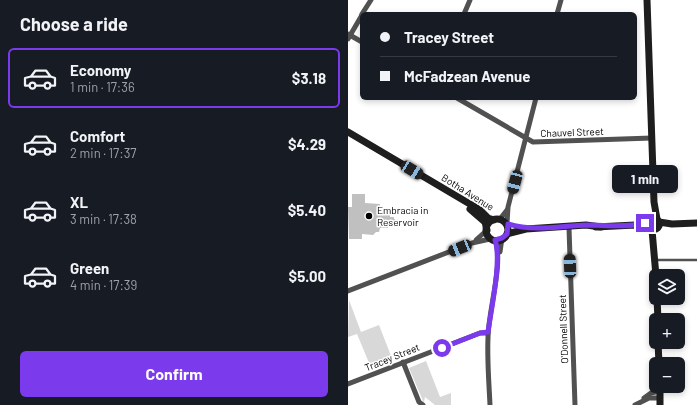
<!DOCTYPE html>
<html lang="en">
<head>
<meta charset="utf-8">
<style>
  body { margin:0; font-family:Barlow,sans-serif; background:#242831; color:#f1f3f6; height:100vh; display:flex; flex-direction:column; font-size:15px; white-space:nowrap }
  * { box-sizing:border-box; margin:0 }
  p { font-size:13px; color:#9ea1a6 }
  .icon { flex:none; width:22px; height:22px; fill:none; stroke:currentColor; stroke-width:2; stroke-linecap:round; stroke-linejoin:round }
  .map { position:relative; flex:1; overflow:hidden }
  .sheet { display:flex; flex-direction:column; background:#171b24; width:348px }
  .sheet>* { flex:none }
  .hud { position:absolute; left:12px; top:12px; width:277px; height:88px; border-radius:6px; box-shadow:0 2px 6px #0003; display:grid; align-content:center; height:88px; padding:0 20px; background:#171b24 }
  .controls { position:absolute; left:301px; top:269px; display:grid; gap:8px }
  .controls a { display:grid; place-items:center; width:36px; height:36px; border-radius:6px; background:#171b24; box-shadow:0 2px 6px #0003; font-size:20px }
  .end { position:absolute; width:18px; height:18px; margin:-9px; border:5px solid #7c3aed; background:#fff; box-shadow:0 0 0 2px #fff }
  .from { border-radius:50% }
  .bubble { position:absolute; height:28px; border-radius:6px; background:#171b24; box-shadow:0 2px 6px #0003; font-size:13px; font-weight:700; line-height:28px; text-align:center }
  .car { position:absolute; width:12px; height:24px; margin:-12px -6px; border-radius:5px; box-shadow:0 0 3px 1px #0007; background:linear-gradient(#222 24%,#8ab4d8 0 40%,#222 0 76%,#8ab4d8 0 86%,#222 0) }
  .hud b { display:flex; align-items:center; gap:14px; height:38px; font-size:15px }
  .hud b+b { border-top:1px solid #363941 }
  .hud i { width:10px; height:10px; background:#f1f3f6 }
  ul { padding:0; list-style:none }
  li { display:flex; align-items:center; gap:12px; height:60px; margin:0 8px 6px; padding:0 12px; border:2px solid transparent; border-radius:6px }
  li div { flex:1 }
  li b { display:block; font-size:15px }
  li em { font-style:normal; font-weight:700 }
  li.on { border-color:#7c3aed }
  li>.icon { width:36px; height:36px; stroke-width:1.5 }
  h2 { padding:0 20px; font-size:18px; line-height:48px }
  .button { display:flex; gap:8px; margin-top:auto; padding:8px 20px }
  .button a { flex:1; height:46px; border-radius:6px; background:#7c3aed; color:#fff; font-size:16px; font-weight:700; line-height:46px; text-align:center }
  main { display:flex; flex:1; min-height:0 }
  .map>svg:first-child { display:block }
</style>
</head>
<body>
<main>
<section class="sheet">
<h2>Choose a ride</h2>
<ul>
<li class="on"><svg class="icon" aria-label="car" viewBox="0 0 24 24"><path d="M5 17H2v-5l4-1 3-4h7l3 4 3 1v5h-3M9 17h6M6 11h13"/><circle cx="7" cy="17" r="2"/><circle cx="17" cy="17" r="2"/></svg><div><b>Economy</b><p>1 min · 17:36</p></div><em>$3.18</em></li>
<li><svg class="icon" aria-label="car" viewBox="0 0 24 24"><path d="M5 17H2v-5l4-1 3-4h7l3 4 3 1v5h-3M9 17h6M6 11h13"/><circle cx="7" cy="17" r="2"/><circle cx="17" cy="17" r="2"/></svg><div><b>Comfort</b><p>2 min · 17:37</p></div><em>$4.29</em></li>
<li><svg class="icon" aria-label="car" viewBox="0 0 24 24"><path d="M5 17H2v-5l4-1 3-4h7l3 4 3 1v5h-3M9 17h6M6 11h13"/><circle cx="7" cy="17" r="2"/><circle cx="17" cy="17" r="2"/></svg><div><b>XL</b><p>3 min · 17:38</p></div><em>$5.40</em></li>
<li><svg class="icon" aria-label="car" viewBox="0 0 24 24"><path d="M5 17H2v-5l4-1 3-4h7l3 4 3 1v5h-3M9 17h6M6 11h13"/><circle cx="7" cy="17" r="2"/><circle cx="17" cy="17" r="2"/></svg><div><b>Green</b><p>4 min · 17:39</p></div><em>$5.00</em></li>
</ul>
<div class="button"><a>Confirm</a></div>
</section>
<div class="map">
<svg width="349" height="405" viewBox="0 0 349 405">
  <rect width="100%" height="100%" fill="#fff"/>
  <g fill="#d8d8d8">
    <path d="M1,300l12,32 18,-7 14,36 -21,9 -15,-36 -9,3z"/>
    <path d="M78,361l14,36 11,-4v12h-16l-10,-8 -1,5 -1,-1 -14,-33z"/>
  </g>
  <path fill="#c0c0c0" d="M4,194h13v9l15,1v7h10v6h4v6h-6v5h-8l-1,4h-3l-3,3 -11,-1v5h-13l-1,-32h4z"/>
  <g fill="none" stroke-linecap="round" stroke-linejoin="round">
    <path stroke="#737373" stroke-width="1" stroke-dasharray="1 2" stroke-linecap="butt" d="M46,220l20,2"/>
    <path stroke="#515151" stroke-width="2.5" d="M308,260h41"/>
    <g stroke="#515151" stroke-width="5">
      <path d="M14,14l9,-14"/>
      <path d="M116,14l6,-14"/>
      <path d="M209,14l4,-14"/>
      <path d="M0,34l14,8"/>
      <path d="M0,39l14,-24"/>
      <path d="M109,98l76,44 119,-4"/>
      <path d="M152,219l7,-9"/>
      <path d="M159,223l1,-16 28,-109"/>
      <path d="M221,228l6,177"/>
      <path d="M128,240l10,-9"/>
      <path d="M152,252l2,-14"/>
      <path d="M0,291l124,-48 18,-4"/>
      <path d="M55,362l16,40 4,3"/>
      <path d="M0,384l132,-51h8"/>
      <path d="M296,398l7,-5 9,-2"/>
      <path d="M142,405c-1,-22 -3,-45 -2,-67 0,-27 16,-75 7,-98"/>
      <path d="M287,405l14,-7h11"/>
    </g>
    <g stroke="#1e1e1e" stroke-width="7">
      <path d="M299,0l7,202 3,17"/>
      <path d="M0,132l132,78 8,8 6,2"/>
      <path d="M122,209l15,13 2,8"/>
      <circle cx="306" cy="224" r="5.5"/>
      <circle cx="149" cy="230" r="11"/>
      <path d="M311,222l13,2 25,-1"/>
      <path d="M248,227l39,-2 14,2"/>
      <path d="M304,230l4,46"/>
      <path d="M159,234l19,-5 60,-4 15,2"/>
      <path d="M309,298l1,22"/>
      <path d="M310,342l1,22"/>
      <path d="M312,386v19"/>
    </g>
  </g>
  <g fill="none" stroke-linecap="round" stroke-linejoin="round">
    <path stroke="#7c3aed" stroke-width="5" d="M94,348l38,-15 8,-1c3,-22 14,-72 7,-92l7,-2 5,-4 1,-10c28,8 51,2 79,1 19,0 39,3 58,-2"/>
  </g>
  <circle fill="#000" stroke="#fff" stroke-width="1.5" cx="21" cy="216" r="4"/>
  <g text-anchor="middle" stroke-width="3" stroke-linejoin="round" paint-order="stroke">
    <g font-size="10" fill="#000" stroke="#fff">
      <text transform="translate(224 132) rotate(-2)" y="4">Chauvel Street</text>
      <text transform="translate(120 192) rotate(32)" y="4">Botha Avenue</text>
      <text transform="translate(215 329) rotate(-92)" y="4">O'Donnell Street</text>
      <text transform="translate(44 357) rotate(-22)" y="4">Tracey Street</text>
    </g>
    <g font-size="10" fill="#000" stroke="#fff" text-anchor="start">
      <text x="29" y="214">Embracia in<tspan x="29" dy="12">Reservoir</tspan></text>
    </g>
  </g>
</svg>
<div class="controls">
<a><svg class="icon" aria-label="layers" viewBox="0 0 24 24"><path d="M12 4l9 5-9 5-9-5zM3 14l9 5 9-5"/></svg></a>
<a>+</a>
<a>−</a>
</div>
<i class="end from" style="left:94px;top:348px"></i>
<i class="end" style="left:297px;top:223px"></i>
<div class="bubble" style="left:264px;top:165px;width:66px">1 min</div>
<i class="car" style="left:64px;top:170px;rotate:121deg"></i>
<i class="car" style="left:167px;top:182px;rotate:195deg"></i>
<i class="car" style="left:112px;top:248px;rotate:248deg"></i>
<i class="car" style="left:222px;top:266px;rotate:358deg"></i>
<div class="hud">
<b><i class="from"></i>Tracey Street</b>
<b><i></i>McFadzean Avenue</b>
</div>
</div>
</main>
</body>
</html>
